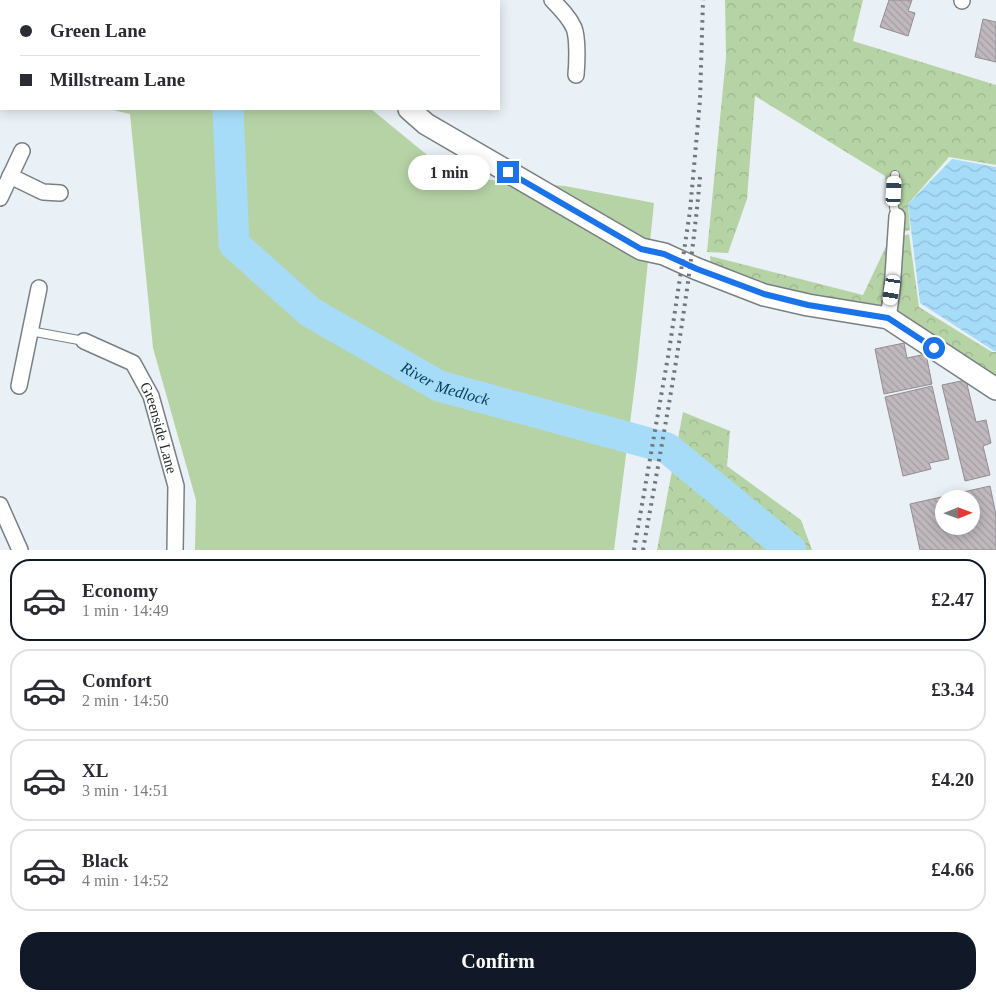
<!DOCTYPE html>
<html lang="en">
<head>
<meta charset="utf-8">
<style>
  body { margin:0; font-family:"Times New Roman",serif; background:#f7f7f7; color:#2b2b33; height:100vh; display:flex; flex-direction:column; font-size:19px; white-space:nowrap }
  * { box-sizing:border-box; margin:0 }
  p { font-size:16px; color:#7c7c81 }
  .icon { flex:none; width:28px; height:28px; fill:none; stroke:currentColor; stroke-width:2; stroke-linecap:round; stroke-linejoin:round }
  .map { position:relative; height:550px; overflow:hidden }
  .side { display:flex; flex-direction:column; background:#fff; flex:1 }
  .side>* { flex:none }
  .banner { position:absolute; left:0px; top:0px; width:500px; height:110px; box-shadow:0 2px 12px #0003; display:grid; align-content:center; height:110px; padding:0 20px; background:#fff }
  .needle { width:32px; rotate:89deg }
  .controls { position:absolute; left:935px; top:490px; display:grid; gap:10px }
  .controls a { display:grid; place-items:center; width:45px; height:45px; border-radius:50%; background:#fff; box-shadow:0 2px 12px #0003; font-size:25px }
  .end { position:absolute; width:22px; height:22px; margin:-11px; border:6px solid #1a73e8; background:#fff; box-shadow:0 0 0 2px #fff }
  .from { border-radius:50% }
  .bubble { position:absolute; height:35px; border-radius:18px; background:#fff; box-shadow:0 2px 12px #0003; font-size:16px; font-weight:800; line-height:35px; text-align:center }
  .car { position:absolute; width:15px; height:30px; margin:-15px -8px; border-radius:6px; box-shadow:0 0 4px 1px #0007; background:linear-gradient(#fff 24%,#345 0 40%,#fff 0 76%,#345 0 86%,#fff 0) }
  .banner b { display:flex; align-items:center; gap:18px; height:48px; font-size:19px }
  .banner b+b { border-top:1px solid #e1e1e2 }
  .banner i { width:12px; height:12px; background:#2b2b33 }
  ul { padding:9px 0 0; list-style:none }
  li { display:flex; align-items:center; gap:15px; height:82px; margin:0 10px 8px; padding:0 10px; border:2px solid #e1e1e2; border-radius:20px }
  li div { flex:1 }
  li b { display:block; font-size:19px }
  li em { font-style:normal; font-weight:800 }
  li.selected { border-color:#111827 }
  li>.icon { width:45px; height:45px; stroke-width:1.5 }
  .button { display:flex; gap:10px; margin-top:auto; padding:10px 20px }
  .button a { flex:1; height:58px; border-radius:20px; background:#111827; color:#fff; font-size:20px; font-weight:800; line-height:58px; text-align:center }
  .map>svg:first-child { display:block }
</style>
</head>
<body>
<div class="map">
<svg width="996" height="550" viewBox="0 0 996 550">
  <defs>
    <pattern id="forest-crowns" width="20" height="18" patternUnits="userSpaceOnUse" patternTransform="scale(1.25)"><rect width="20" height="18" fill="#b6d3a6"/><path d="M2 6a3 3 0 1 1 6 0M12 15a3 3 0 1 1 6 0" fill="none" stroke="#9cb58f"/></pattern>
    <pattern id="water-waves" width="16" height="10" patternUnits="userSpaceOnUse" patternTransform="scale(1.25)"><rect width="16" height="10" fill="#a7dcf9"/><path d="M0 5q4-4 8 0t8 0" fill="none" stroke="#8fbdd5"/></pattern>
    <pattern id="building-back-hatch" width="6" height="6" patternUnits="userSpaceOnUse" patternTransform="scale(1.25)"><rect width="6" height="6" fill="#bfb8bd"/><path d="M-1 5l2 2M0 0l6 6M5-1l2 2" fill="none" stroke="#a49ea2"/></pattern>
  </defs>
  <rect width="100%" height="100%" fill="#eaf1f6"/>
  <g fill="url(#forest-crowns)">
    <path d="M725,0h138l-10,41 143,44v80l-47,-8 -41,47 2,26 -18,5 -7,-59 -130,-80 -8,103 -19,54 -21,-1 19,-195z"/>
    <path d="M909,234l10,73 73,45h4v27l-142,-73 -112,-27 -31,-11 -1,-12 153,39 26,-55z"/>
    <path d="M683,412l47,19 -3,35 74,54 11,30h-155z"/>
  </g>
  <g fill="#b6d3a6">
    <path d="M0,0h271v1h-270v82l-1,-1z"/>
    <path d="M108,109h263l83,68 111,9 89,17 -17,165 -23,182h-419l1,-50 -43,-152 -23,-234z"/>
  </g>
  <path fill="url(#water-waves)" d="M952,159l44,8v184h-2l-74,-48 -12,-99z"/>
  <g fill="none" stroke-linecap="round" stroke-linejoin="round">
    <g stroke="#a7dcf9" stroke-width="31">
      <path d="M225,1v-1"/>
      <path id="s1" d="M228,109l6,135 76,68 129,74 228,62 124,102"/>
    </g>
  </g>
  <g fill="url(#building-back-hatch)" stroke="#938d92" fill-rule="evenodd">
    <path d="M889,0h23l-4,11 7,2 -7,23 -28,-9z"/>
    <path d="M983,19l13,3v40l-21,-5z"/>
    <path d="M904,343l3,15 19,-4 6,30 -48,10 -9,-45z"/>
    <path d="M966,380l10,42 10,-2 5,23 -8,3 7,29 -25,6 -23,-96z"/>
    <path d="M932,386l17,73 -20,4 2,6 -28,7 -18,-79z"/>
    <path d="M990,486l6,29v35h-76l-10,-46zM944,499h27v27h-27z"/>
  </g>
  <g fill="none" stroke-linecap="round" stroke-linejoin="round">
    <g stroke="#798085" stroke-width="10">
      <g id="lane">
        <path d="M425,0l2,1"/>
        <path d="M895,175l-1,33 3,8"/>
        <path d="M30,331l54,10"/>
      </g>
    </g>
    <g stroke="#798085" stroke-width="18">
      <g id="street">
        <path d="M552,0c8,8 17,17 22,28 4,10 3,36 2,47"/>
        <path d="M962,1v-1"/>
        <path d="M10,176l33,16 17,1"/>
        <path d="M0,198l22,-47"/>
        <path d="M888,318l4,-27 5,-75"/>
        <path id="s2" d="M84,341l49,22 18,33 25,90 -1,64"/>
        <path d="M19,386l20,-98"/>
        <path d="M0,505l20,45"/>
      </g>
    </g>
    <g stroke="#798085" stroke-width="24">
      <g id="secondary">
        <path d="M332,0l1,1"/>
        <path d="M409,109l17,15 215,125 23,5 33,15 67,26 44,10 80,13 108,71"/>
      </g>
    </g>
    <use href="#lane" stroke="#fff" stroke-width="8"/>
    <use href="#street" stroke="#fff" stroke-width="15"/>
    <use href="#secondary" stroke="#fff" stroke-width="21"/>
    <g stroke="#717679" stroke-width="4" stroke-dasharray="2.5 5" stroke-linecap="butt">
      <path d="M634,550l35,-199 21,-140 10,-111 3,-100"/>
      <path d="M643,550c22,-124 46,-248 57,-373"/>
    </g>
  </g>
  <g fill="none" stroke-linecap="round" stroke-linejoin="round">
    <path stroke="#1a73e8" stroke-width="6" d="M508,172l133,77 23,5 33,15 67,25 44,11 80,13 46,30"/>
  </g>
  <g text-anchor="middle" stroke-width="4.5" stroke-linejoin="round" paint-order="stroke">
    <g font-size="15" fill="#232628" stroke="#fff">
      <text dy="5" stroke="none"><textPath href="#s2" startOffset="124">Greenside Lane</textPath></text>
    </g>
    <g font-size="16" font-style="italic" fill="#013d55" stroke="#fff">
      <text dy="6" stroke="none"><textPath href="#s1" startOffset="391">River Medlock</textPath></text>
    </g>
  </g>
</svg>
<div class="controls">
<a><svg class="needle" viewBox="-14 -14 28 28"><path d="M0-13l5 13h-10z" fill="#e53935"/><path d="M0 13l5-13h-10z" fill="#7c7c81"/></svg></a>
</div>
<i class="end from" style="left:934px;top:348px"></i>
<i class="end" style="left:508px;top:172px"></i>
<div class="bubble" style="left:408px;top:155px;width:82px">1 min</div>
<i class="car" style="left:894px;top:191px;rotate:3deg"></i>
<i class="car" style="left:892px;top:290px;rotate:190deg"></i>
<div class="banner">
<b><i class="from"></i>Green Lane</b>
<b><i></i>Millstream Lane</b>
</div>
</div>
<section class="side">
<ul>
<li class="selected"><svg class="icon" aria-label="car" viewBox="0 0 24 24"><path d="M5 17H2v-5l4-1 3-4h7l3 4 3 1v5h-3M9 17h6M6 11h13"/><circle cx="7" cy="17" r="2"/><circle cx="17" cy="17" r="2"/></svg><div><b>Economy</b><p>1 min · 14:49</p></div><em>£2.47</em></li>
<li><svg class="icon" aria-label="car" viewBox="0 0 24 24"><path d="M5 17H2v-5l4-1 3-4h7l3 4 3 1v5h-3M9 17h6M6 11h13"/><circle cx="7" cy="17" r="2"/><circle cx="17" cy="17" r="2"/></svg><div><b>Comfort</b><p>2 min · 14:50</p></div><em>£3.34</em></li>
<li><svg class="icon" aria-label="car" viewBox="0 0 24 24"><path d="M5 17H2v-5l4-1 3-4h7l3 4 3 1v5h-3M9 17h6M6 11h13"/><circle cx="7" cy="17" r="2"/><circle cx="17" cy="17" r="2"/></svg><div><b>XL</b><p>3 min · 14:51</p></div><em>£4.20</em></li>
<li><svg class="icon" aria-label="car" viewBox="0 0 24 24"><path d="M5 17H2v-5l4-1 3-4h7l3 4 3 1v5h-3M9 17h6M6 11h13"/><circle cx="7" cy="17" r="2"/><circle cx="17" cy="17" r="2"/></svg><div><b>Black</b><p>4 min · 14:52</p></div><em>£4.66</em></li>
</ul>
<div class="button"><a>Confirm</a></div>
</section>
</body>
</html>
